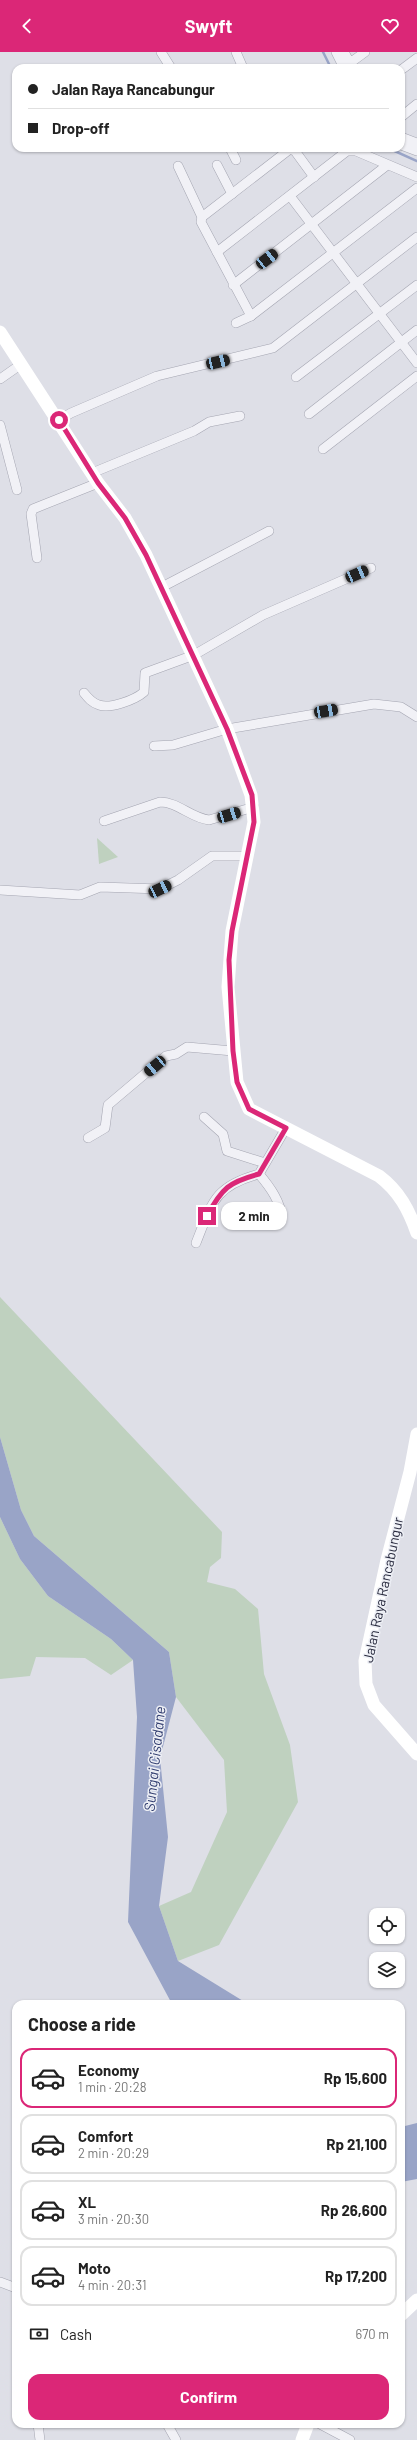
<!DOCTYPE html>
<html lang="en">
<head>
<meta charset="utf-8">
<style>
  body { margin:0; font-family:Barlow,sans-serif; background:#f6f6f6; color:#222; height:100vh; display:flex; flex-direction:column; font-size:15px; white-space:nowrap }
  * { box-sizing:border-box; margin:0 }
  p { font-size:13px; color:#767676 }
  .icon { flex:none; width:22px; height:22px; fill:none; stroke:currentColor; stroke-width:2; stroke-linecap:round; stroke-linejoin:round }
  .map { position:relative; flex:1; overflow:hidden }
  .drawer { position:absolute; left:12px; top:1948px; width:393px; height:428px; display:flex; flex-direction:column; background:#fff; border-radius:12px; box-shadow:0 1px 3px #0004 }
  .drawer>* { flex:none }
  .guide { position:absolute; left:12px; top:12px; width:393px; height:88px; border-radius:12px; box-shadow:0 1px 3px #0004; display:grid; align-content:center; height:88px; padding:0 16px; background:#fff }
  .buttons { position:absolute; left:369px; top:1856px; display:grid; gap:8px }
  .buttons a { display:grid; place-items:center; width:36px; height:36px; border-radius:8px; background:#fff; box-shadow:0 1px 3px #0004; font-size:20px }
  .end { position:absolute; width:18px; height:18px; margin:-9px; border:5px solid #db2777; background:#fff; box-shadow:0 0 0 2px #fff }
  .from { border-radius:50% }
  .bubble { position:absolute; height:28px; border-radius:12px; background:#fff; box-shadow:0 1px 3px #0004; font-size:13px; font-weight:700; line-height:28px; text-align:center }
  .car { position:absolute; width:12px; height:24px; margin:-12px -6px; border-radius:5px; box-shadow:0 0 3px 1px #0007; background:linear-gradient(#222 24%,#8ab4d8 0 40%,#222 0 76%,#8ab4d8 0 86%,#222 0) }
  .guide b { display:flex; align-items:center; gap:14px; height:38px; font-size:15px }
  .guide b+b { border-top:1px solid #e0e0e0 }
  .guide i { width:10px; height:10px; background:#222 }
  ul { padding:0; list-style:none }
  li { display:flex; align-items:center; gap:12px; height:60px; margin:0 8px 6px; padding:0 8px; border:2px solid #e0e0e0; border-radius:12px }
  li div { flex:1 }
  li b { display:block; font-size:15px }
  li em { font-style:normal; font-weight:700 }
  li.selected { border-color:#db2777 }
  li>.icon { width:36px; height:36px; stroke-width:1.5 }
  h2 { padding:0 16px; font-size:18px; line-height:48px }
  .pay { display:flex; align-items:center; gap:10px; height:44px; padding:0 16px; font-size:15px }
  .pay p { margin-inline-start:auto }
  .cta { display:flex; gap:8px; margin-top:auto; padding:8px 16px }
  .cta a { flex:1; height:46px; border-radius:12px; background:#db2777; color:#fff; font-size:16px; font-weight:700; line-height:46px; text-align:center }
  header { display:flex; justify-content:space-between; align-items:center; height:52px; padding:0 16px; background:#db2777; color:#fff; font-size:18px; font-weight:700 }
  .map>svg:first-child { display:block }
</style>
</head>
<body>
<header><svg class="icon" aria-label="back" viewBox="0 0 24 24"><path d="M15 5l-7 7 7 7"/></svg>Swyft<svg class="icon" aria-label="heart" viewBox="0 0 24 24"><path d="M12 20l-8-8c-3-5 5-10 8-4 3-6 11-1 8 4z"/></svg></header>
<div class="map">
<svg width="417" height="2388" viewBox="0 0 417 2388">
  <rect width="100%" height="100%" fill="#dedfe7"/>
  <g fill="#bfd1bf">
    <path d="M97,786l21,19 -19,7z"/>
    <path d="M0,1245l222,235 -1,26 -11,9 -3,15 28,7 23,20 6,65 26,71 8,57 -79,143 -41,16 -19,-55 32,-14 36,-80 -3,-52 -48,-63 -7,-45 -135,-116 -13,-26 -21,-73z"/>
    <path d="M0,1465l20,42 28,37 63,43 22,21 -22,15 -26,-17 -49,-1 -6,19 -30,3z"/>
  </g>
  <g fill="#99a4c7">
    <path d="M0,1385l21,73 13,26 135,116 7,45 -16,61 8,79 -9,69 19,55 70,43h-76l-44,-82 9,-205 -4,-57 -22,-21 -63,-43 -28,-37 -20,-42z"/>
    <path d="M417,2071v56l-16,3v-55z"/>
  </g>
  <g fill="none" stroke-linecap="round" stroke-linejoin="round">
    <g stroke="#99a4c7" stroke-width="2.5">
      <path d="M323,0l8,16"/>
      <path d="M388,96l29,13"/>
    </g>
    <g stroke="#a4a5b1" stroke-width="10">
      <g id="street">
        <path d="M161,0l10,16"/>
        <path d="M236,0l7,16"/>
        <path d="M336,0l8,16"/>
        <path d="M344,0l6,11 15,-11"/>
        <path d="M401,18l16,-12"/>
        <path d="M401,65l16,-13"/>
        <path d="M401,85l16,6"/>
        <path d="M401,93l16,6"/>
        <path d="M230,96l6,12"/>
        <path d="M217,113l15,29"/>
        <path d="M178,114l24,51"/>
        <path d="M290,144l127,167"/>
        <path d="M217,200l130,-101h9l61,26"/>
        <path d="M233,233l153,-119"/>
        <path d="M251,264l-50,-94 1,-5 88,-68 5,2 19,26"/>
        <path d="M236,271l15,-7 166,-128"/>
        <path d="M296,325l121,-92"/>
        <path d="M0,327l20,-14"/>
        <path d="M309,362l108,-84"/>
        <path d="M59,368l12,-7 86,-37 116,-28 144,-111"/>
        <path d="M0,373l17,65"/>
        <path d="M323,397l94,-73"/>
        <path d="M92,421l102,-42 15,-9 31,-6"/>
        <path d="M37,506l-6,-44 2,-5 65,-26"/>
        <path d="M162,535l107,-56"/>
        <path d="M84,641c4,5 8,10 15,12 11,4 36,-5 45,-13l1,-19 49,-18 69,-40 108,-47"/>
        <path d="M154,694l19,-1 54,-16 147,-25 27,3 16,10"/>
        <path d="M104,769l56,-19c18,0 31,16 49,18l45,-13"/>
        <path d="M0,838l80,5 20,-8 60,2 18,-9 34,-24h35"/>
        <path d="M204,1065l19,17 4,17 38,12"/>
        <path d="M88,1086l17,-10 3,-23 58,-49 10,-2 11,-7 46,4"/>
        <path d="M259,1122c11,13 22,28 23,45"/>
        <path d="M196,1191c16,-40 18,-57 63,-69l27,-46"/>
        <path d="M0,2230l16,6"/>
        <path d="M38,2372l2,16"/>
        <path d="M167,2372l9,16"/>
        <path d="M320,2372l30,16"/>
      </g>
    </g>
    <use href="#street" stroke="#f1f1f6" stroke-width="9"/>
    <g stroke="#fff" stroke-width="13">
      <path d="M0,280l98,151 27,35 21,37 81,174 24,66 3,27 -22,109 -4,56 9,95 12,27 130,67c20,15 30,34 38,57"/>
      <path d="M417,1382l-7,38 -23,88 -22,101 1,23 8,21 43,49"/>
      <path d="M401,2263l16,-15"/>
      <path d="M302,2388l6,-16"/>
    </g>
  </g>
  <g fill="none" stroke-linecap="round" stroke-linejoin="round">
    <path stroke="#db2777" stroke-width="5" d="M59,368l39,63 27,35 21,37 81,174 25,66 2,27 -22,109 -3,29 4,91 4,31 12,27 37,19 -27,46c-30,8 -37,14 -52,42"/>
  </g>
  <g text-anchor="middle" stroke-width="3" stroke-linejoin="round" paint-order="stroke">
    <g font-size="14" fill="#282a3e" stroke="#edeff5">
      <text transform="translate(383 1538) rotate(-78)" y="5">Jalan Raya Rancabungur</text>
    </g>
    <g font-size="15" font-style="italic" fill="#333f71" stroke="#edeff5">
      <text transform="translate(155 1707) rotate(-84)" y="5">Sungai Cisadane</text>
    </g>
  </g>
</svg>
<div class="buttons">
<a><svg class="icon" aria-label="locate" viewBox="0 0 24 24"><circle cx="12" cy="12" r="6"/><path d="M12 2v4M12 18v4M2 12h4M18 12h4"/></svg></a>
<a><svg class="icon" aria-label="layers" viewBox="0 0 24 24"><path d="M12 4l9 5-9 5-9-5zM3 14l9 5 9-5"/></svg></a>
</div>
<i class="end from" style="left:59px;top:368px"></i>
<i class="end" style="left:207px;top:1164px"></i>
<div class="bubble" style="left:221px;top:1150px;width:66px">2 min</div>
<i class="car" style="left:267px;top:207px;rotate:52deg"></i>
<i class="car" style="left:218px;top:310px;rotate:77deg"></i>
<i class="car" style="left:357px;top:522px;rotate:67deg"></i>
<i class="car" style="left:326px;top:659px;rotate:80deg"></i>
<i class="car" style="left:229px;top:763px;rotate:73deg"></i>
<i class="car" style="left:160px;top:837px;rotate:65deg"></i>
<i class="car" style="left:155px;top:1014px;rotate:230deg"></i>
<div class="guide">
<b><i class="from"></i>Jalan Raya Rancabungur</b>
<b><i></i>Drop-off</b>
</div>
<section class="drawer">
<h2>Choose a ride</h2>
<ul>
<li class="selected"><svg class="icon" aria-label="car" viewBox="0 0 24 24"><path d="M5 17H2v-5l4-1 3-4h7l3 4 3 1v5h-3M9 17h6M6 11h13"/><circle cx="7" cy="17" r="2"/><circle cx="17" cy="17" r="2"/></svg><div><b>Economy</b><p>1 min · 20:28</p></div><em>Rp 15,600</em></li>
<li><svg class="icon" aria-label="car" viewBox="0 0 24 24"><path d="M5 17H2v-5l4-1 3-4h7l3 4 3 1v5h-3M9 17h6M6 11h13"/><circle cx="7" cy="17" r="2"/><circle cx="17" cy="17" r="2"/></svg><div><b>Comfort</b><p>2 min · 20:29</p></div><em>Rp 21,100</em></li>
<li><svg class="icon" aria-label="car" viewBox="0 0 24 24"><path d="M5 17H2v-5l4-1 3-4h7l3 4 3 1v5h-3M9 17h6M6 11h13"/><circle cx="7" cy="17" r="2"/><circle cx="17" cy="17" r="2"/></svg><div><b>XL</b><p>3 min · 20:30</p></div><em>Rp 26,600</em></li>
<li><svg class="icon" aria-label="car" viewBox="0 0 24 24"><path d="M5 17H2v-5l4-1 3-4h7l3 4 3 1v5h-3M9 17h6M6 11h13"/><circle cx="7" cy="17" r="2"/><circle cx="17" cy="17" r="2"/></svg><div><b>Moto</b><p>4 min · 20:31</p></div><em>Rp 17,200</em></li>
</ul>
<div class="pay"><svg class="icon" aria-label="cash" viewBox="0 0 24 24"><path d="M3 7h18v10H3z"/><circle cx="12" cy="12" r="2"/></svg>Cash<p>670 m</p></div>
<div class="cta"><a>Confirm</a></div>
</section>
</div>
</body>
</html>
